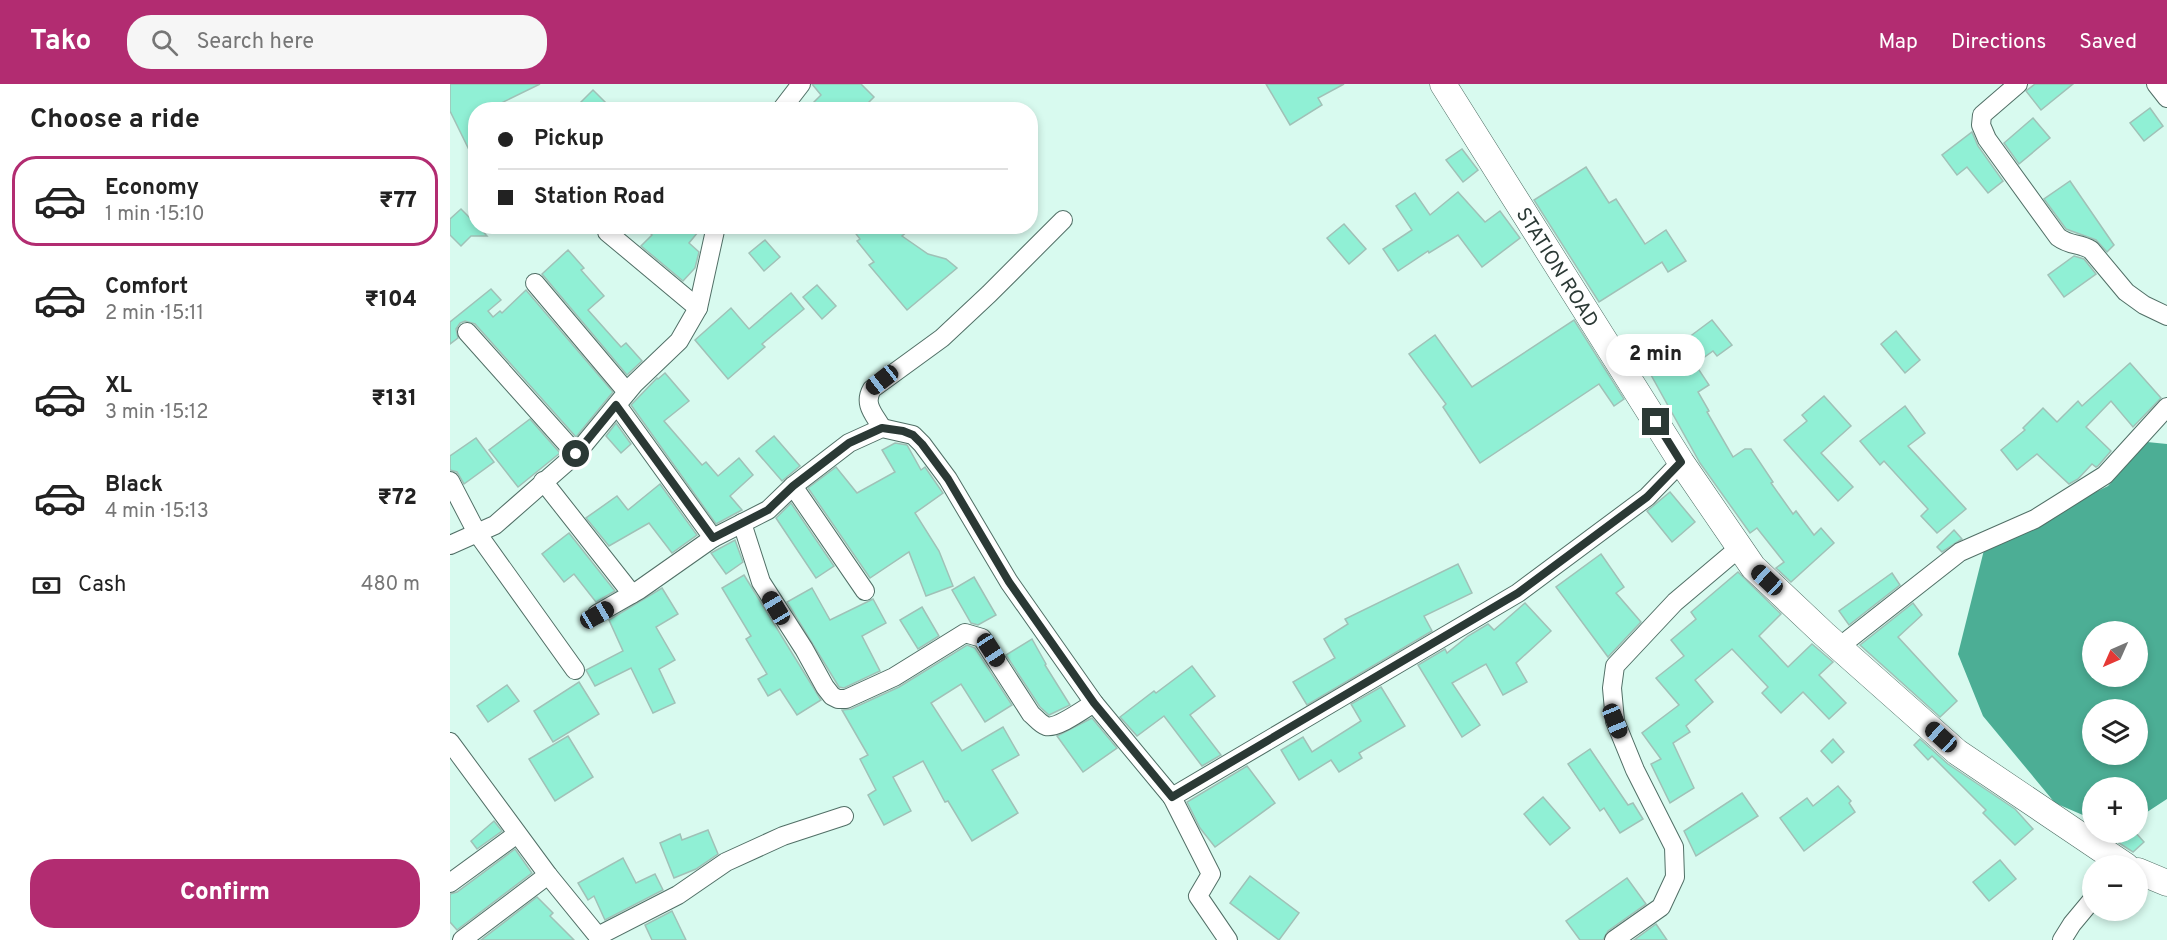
<!DOCTYPE html>
<html lang="en">
<head>
<meta charset="utf-8">
<style>
  body { margin:0; font-family:Overpass,sans-serif; background:#f6f6f6; color:#222; height:100vh; display:flex; flex-direction:column; font-size:22px; white-space:nowrap }
  * { box-sizing:border-box; margin:0 }
  p { font-size:20px; color:#767676 }
  .icon { flex:none; width:33px; height:33px; fill:none; stroke:currentColor; stroke-width:2; stroke-linecap:round; stroke-linejoin:round }
  .map { position:relative; flex:1; overflow:hidden }
  .details { display:flex; flex-direction:column; background:#fff; width:450px }
  .details>* { flex:none }
  .guide { position:absolute; left:18px; top:18px; width:570px; height:132px; border-radius:24px; box-shadow:0 3px 9px #0003; display:grid; align-content:center; height:132px; padding:0 30px; background:#fff }
  .needle { width:39px; rotate:225deg }
  .fabs { position:absolute; left:1632px; top:537px; display:grid; gap:12px }
  .fabs a { display:grid; place-items:center; width:66px; height:66px; border-radius:50%; background:#fff; box-shadow:0 3px 9px #0003; font-size:30px }
  .end { position:absolute; width:27px; height:27px; margin:-14px; border:8px solid #2b3935; background:#fff; box-shadow:0 0 0 3px #fff }
  .from { border-radius:50% }
  .bubble { position:absolute; height:42px; border-radius:21px; background:#fff; box-shadow:0 3px 9px #0003; font-size:20px; font-weight:800; line-height:42px; text-align:center }
  .car { position:absolute; width:18px; height:36px; margin:-18px -9px; border-radius:8px; box-shadow:0 0 4px 2px #0007; background:linear-gradient(#222 24%,#8ab4d8 0 40%,#222 0 76%,#8ab4d8 0 86%,#222 0) }
  .guide b { display:flex; align-items:center; gap:21px; height:57px; font-size:22px }
  .guide b+b { border-top:2px solid #e0e0e0 }
  .guide i { width:15px; height:15px; background:#222 }
  ul { padding:0; list-style:none }
  li { display:flex; align-items:center; gap:18px; height:90px; margin:0 12px 9px; padding:0 18px; border:3px solid transparent; border-radius:24px }
  li div { flex:1 }
  li b { display:block; font-size:22px }
  li em { font-style:normal; font-weight:800 }
  li.current { border-color:#b22c71 }
  li>.icon { width:54px; height:54px; stroke-width:1.5 }
  h2 { padding:0 30px; font-size:27px; line-height:72px }
  .pay { display:flex; align-items:center; gap:15px; height:66px; padding:0 30px; font-size:22px }
  .pay p { margin-inline-start:auto }
  .action { display:flex; gap:12px; margin-top:auto; padding:12px 30px }
  .action a { flex:1; height:69px; border-radius:24px; background:#b22c71; color:#fff; font-size:24px; font-weight:800; line-height:69px; text-align:center }
  header { display:flex; align-items:center; gap:36px; box-sizing:border-box; height:84px; padding:0 30px; background:#b22c71; color:#fff }
  header strong { font-size:28px }
  nav { display:flex; gap:33px; margin-inline-start:auto; font-size:21px }
  .search { width:420px; height:54px; background:#f6f6f6; display:flex; align-items:center; gap:15px; box-sizing:border-box; padding:0 21px; border-radius:24px; color:#767676; font-size:22px }
  main { display:flex; flex:1; min-height:0 }
  .map>svg:first-child { display:block }
</style>
</head>
<body>
<header>
<strong>Tako</strong>
<div class="search"><svg class="icon" aria-label="search" viewBox="0 0 24 24"><circle cx="10" cy="10" r="6"/><path d="M15 15l6 6"/></svg>Search here</div>
<nav><a>Map</a><a>Directions</a><a>Saved</a></nav>
</header>
<main>
<section class="details">
<h2>Choose a ride</h2>
<ul>
<li class="current"><svg class="icon" aria-label="car" viewBox="0 0 24 24"><path d="M5 17H2v-5l4-1 3-4h7l3 4 3 1v5h-3M9 17h6M6 11h13"/><circle cx="7" cy="17" r="2"/><circle cx="17" cy="17" r="2"/></svg><div><b>Economy</b><p>1 min · 15:10</p></div><em>₹77</em></li>
<li><svg class="icon" aria-label="car" viewBox="0 0 24 24"><path d="M5 17H2v-5l4-1 3-4h7l3 4 3 1v5h-3M9 17h6M6 11h13"/><circle cx="7" cy="17" r="2"/><circle cx="17" cy="17" r="2"/></svg><div><b>Comfort</b><p>2 min · 15:11</p></div><em>₹104</em></li>
<li><svg class="icon" aria-label="car" viewBox="0 0 24 24"><path d="M5 17H2v-5l4-1 3-4h7l3 4 3 1v5h-3M9 17h6M6 11h13"/><circle cx="7" cy="17" r="2"/><circle cx="17" cy="17" r="2"/></svg><div><b>XL</b><p>3 min · 15:12</p></div><em>₹131</em></li>
<li><svg class="icon" aria-label="car" viewBox="0 0 24 24"><path d="M5 17H2v-5l4-1 3-4h7l3 4 3 1v5h-3M9 17h6M6 11h13"/><circle cx="7" cy="17" r="2"/><circle cx="17" cy="17" r="2"/></svg><div><b>Black</b><p>4 min · 15:13</p></div><em>₹72</em></li>
</ul>
<div class="pay"><svg class="icon" aria-label="cash" viewBox="0 0 24 24"><path d="M3 7h18v10H3z"/><circle cx="12" cy="12" r="2"/></svg>Cash<p>480 m</p></div>
<div class="action"><a>Confirm</a></div>
</section>
<div class="map">
<svg width="1717" height="856" viewBox="0 0 1717 856">
  <rect width="100%" height="100%" fill="#d8faef"/>
  <path fill="#4cae95" fill-rule="evenodd" d="M1697,358l20,2v355l-29,19v-30h-46v31l-37,-16 -72,-87 -25,-62 27,-108 123,-60zM1642,548h46v44h-46zM1642,626h46v44h-46z"/>
  <g fill="#90f0d5" stroke="#a0c1b7" stroke-width="1.5">
    <path d="M0,0h90l-53,26h-11v54l-26,-53z"/>
    <path d="M362,0h49l13,13 -13,13h-55l15,-15z"/>
    <path d="M816,0h78l-26,14 4,7 -32,20z"/>
    <path d="M1585,0h38l-32,26 -15,-19z"/>
    <path d="M143,6l20,20h-40z"/>
    <path d="M1700,24l13,18 -19,15 -14,-18z"/>
    <path d="M1583,34l17,20 -31,26 -15,-21z"/>
    <path d="M1522,48l6,14 25,35 -15,12 -21,-26 -10,8 -15,-20z"/>
    <path d="M1012,65l16,21 -15,12 -17,-22z"/>
    <path d="M1136,83l23,36 7,-4 29,45 21,-14 20,31 -18,11 -6,-10 -63,40 -65,-102z"/>
    <path d="M1620,97l44,64 -7,7 -11,-12 -30,-11 -22,-30z"/>
    <path d="M1008,108l27,30 15,-11 20,27 -38,29 -24,-32 -29,18 -1,-2 -30,20 -15,-22 29,-19 -16,-24 19,-13 15,22z"/>
    <path d="M11,125l15,15v2h2l9,10h-16l-10,10 -11,-11v-16z"/>
    <path d="M894,140l22,25 -17,15 -22,-26z"/>
    <path d="M194,142h59l-14,17 10,9 -4,16 -12,13 -42,-35 11,-11z"/>
    <path d="M400,142h64l-12,10 26,18 18,5 11,9 -50,42 -38,-45 5,-3 -17,-21 3,-2z"/>
    <path d="M315,156l15,17 -16,14 -15,-18z"/>
    <path d="M118,166l16,18 -3,2 23,26 -16,14 33,37 5,-4 16,18 -15,14 -85,-101z"/>
    <path d="M1624,172l10,3 12,15 -32,23 -16,-22z"/>
    <path d="M367,201l19,21 -14,13 -19,-22z"/>
    <path d="M41,205l10,11 -13,11 5,6 7,-6 2,2 24,-23 87,102 -37,45 -101,-113 -10,-3 -5,2 -4,6 2,9 -8,6v-22z"/>
    <path d="M341,209l13,16 -42,35 3,3 -37,32 -33,-39 36,-32 18,21z"/>
    <path d="M1124,236l50,79 -10,7 -15,-22 -119,79 -37,-56 3,-3 -37,-50 26,-19 37,52z"/>
    <path d="M1262,236l20,25 -15,11 -4,-5 -18,13 14,21 -11,7 11,19 -2,1 26,45 12,-8h6l22,33 -2,1 22,31 3,-3 18,24 7,-7 13,15 -43,39 -15,-14 8,-6 -27,-34 -7,5 -50,-70 -54,-97 26,-18 1,1z"/>
    <path d="M1446,247l24,29 -15,13 -24,-29z"/>
    <path d="M1680,279l31,35 -28,29 -22,-26 -25,26 25,24 -13,15 -2,1 -4,-3 -14,15 -9,5 -32,-30 -20,16 -16,-20 24,-20 -2,-2 20,-20 14,14 21,-21 4,5z"/>
    <path d="M215,289l24,28 -25,20 38,44 4,-3 12,14 21,-18 14,17 -23,21 12,14 -26,14 -85,-119 26,-27 1,1z"/>
    <path d="M1374,312l27,30 -30,27 32,34 -15,14 -54,-61 23,-19 -5,-6z"/>
    <path d="M1455,322l20,27 -17,13 58,63 -29,24 -16,-17 7,-7 -44,-48 -4,4 -20,-24z"/>
    <path d="M80,335l30,34 -42,34 -29,-37z"/>
    <path d="M166,339l15,21 -10,9 -15,-17z"/>
    <path d="M324,352l26,30 -18,15 -26,-30z"/>
    <path d="M26,354l18,24 -30,22 -7,-12 -7,-2v-14z"/>
    <path d="M445,359l12,2 14,25 4,-3 18,26 -28,20 24,38 14,35 -27,10 -17,-44 -39,26 -62,-90 28,-21 21,26 38,-21 -13,-22z"/>
    <path d="M210,400l37,51 -25,18 -23,-30 -40,23 -23,-28 31,-22 11,14z"/>
    <path d="M1220,408l25,30 -23,20 -25,-31z"/>
    <path d="M341,419l43,63 -18,12 -40,-60z"/>
    <path d="M1504,446l8,9 -20,13 -5,-5z"/>
    <path d="M119,449l46,58 -19,11 -22,-28 -10,8 -22,-28z"/>
    <path d="M285,456l8,22 -17,12 -15,-21z"/>
    <path d="M1151,470l23,33 -8,6 25,29 -33,35 -52,-70z"/>
    <path d="M1008,480l14,29 -48,23 8,15 -125,74 -14,-23 42,-24 -11,-19 24,-15 -3,-5z"/>
    <path d="M1288,488l43,42 -22,22 29,31 24,-23 21,18 -14,13 27,28 -17,16 -26,-27 -22,21 -19,-20 6,-6 -36,-38 -37,31 18,22 -27,24 4,6 -17,11 21,45 -24,15 -19,-39 10,-5 -19,-26 37,-28 -23,-27 28,-22 -13,-16 25,-21 -5,-7z"/>
    <path d="M1442,489l8,12 -51,40 -10,-14z"/>
    <path d="M294,491l77,125 -24,15 -17,-26 -12,7 -10,-17 9,-5 -21,-35 5,-3 -29,-48z"/>
    <path d="M524,493l22,38 -18,10 -7,-2 -19,-33z"/>
    <path d="M212,504l16,26 -22,13 19,33 -16,9 16,34 -22,10 -22,-45 -36,18 -9,-16 37,-19 -14,-31z"/>
    <path d="M362,504l18,32 43,-21 13,24 -24,13 18,35 -36,17 -5,-1 -52,-85z"/>
    <path d="M1075,519l26,28 -35,32 11,19 -24,13 -17,-31 -34,19 28,42 -18,12 -44,-72 27,-16 2,4 21,-17 20,-12 6,6z"/>
    <path d="M1463,519l9,12 -24,22 59,64 -17,16 -80,-72z"/>
    <path d="M472,523l17,29 -21,13 -18,-29z"/>
    <path d="M582,555l14,25 -1,1 25,40 -21,10 -9,-8 -34,-52z"/>
    <path d="M517,561l8,3 37,57 -27,17 -24,-38 -30,19 31,48 41,-24 16,28 -27,15 26,43 -46,28 -24,-40 -3,1 -22,-41 -30,16 18,34 -27,14 -16,-30 8,-5 -16,-31 8,-4 -26,-45 9,-1 48,-22z"/>
    <path d="M742,582l23,30 -25,19 31,40 -19,11 -38,-50 -27,20 -17,-19 34,-26 2,2z"/>
    <path d="M129,598l20,32 -46,28 -19,-31z"/>
    <path d="M57,601l12,16 -31,21 -11,-16z"/>
    <path d="M931,603l24,39 -46,27 3,5 -23,14 -8,-12 -32,20 -18,-30 22,-13 9,15 49,-31 -10,-17z"/>
    <path d="M642,634l25,30 -34,24 -26,-36z"/>
    <path d="M118,652l25,41 -38,24 -26,-42z"/>
    <path d="M1383,655l11,13 -12,11 -11,-12z"/>
    <path d="M1470,655l28,25 67,45 18,20 -18,16 -32,-32 3,-3 -54,-54 -4,4 -14,-15z"/>
    <path d="M1140,665l38,56 5,-2 10,16 -23,14 -16,-25 -4,3 -32,-47z"/>
    <path d="M797,682l28,37 -60,44 -15,-19 -13,-26z"/>
    <path d="M1388,702l13,15 -2,2 6,9 -51,39 -24,-33 27,-20 6,8z"/>
    <path d="M1292,709l16,23 -62,40 -12,-25z"/>
    <path d="M1093,713l27,31 -20,17 -26,-31z"/>
    <path d="M44,737l8,10 -25,18 -6,-8z"/>
    <path d="M258,746l10,24 -22,15 -22,9 -14,-35 20,-9 2,6z"/>
    <path d="M1680,748h5l9,10 -11,10 -14,-9z"/>
    <path d="M65,765l17,24 -75,57 -7,-8v-28l7,-2z"/>
    <path d="M173,774l13,25 19,-9 8,16 -58,30 -11,-24 -6,4 -10,-17z"/>
    <path d="M1550,776l16,19 -27,22 -16,-19z"/>
    <path d="M800,792l49,37 -20,27 -49,-37z"/>
    <path d="M1177,794l19,26 -38,27 -5,9h-23l-14,-19z"/>
    <path d="M87,813l16,16 -3,3 24,24h-93z"/>
    <path d="M222,827l14,29h-34l-7,-15z"/>
    <path d="M1206,840l11,16h-33z"/>
  </g>
  <g fill="none" stroke-linecap="round" stroke-linejoin="round">
    <g stroke="#516f66" stroke-width="20">
      <g id="street">
        <path d="M1568,0l-36,31 -1,10 6,14 71,98c12,9 21,6 33,13l35,42 18,13 23,11"/>
        <path d="M1706,0l11,14"/>
        <path d="M331,26l20,-26"/>
        <path d="M157,148l91,76"/>
        <path d="M85,199l92,109"/>
        <path d="M17,248l109,122"/>
        <path d="M167,321l96,133 55,-28 25,-24 56,-43 33,-15 31,7 9,9 26,35 61,103 85,121 78,94"/>
        <path d="M432,344c-8,-14 -19,-24 -10,-39l70,-51 47,-44 74,-74"/>
        <path d="M0,397l27,52 98,137"/>
        <path d="M93,397l89,113"/>
        <path d="M343,402l72,105"/>
        <path d="M292,439l19,59 43,67 21,38 7,9 6,3h8l48,-22 71,-44 17,5 49,76c5,4 9,10 15,12 11,3 38,-17 48,-23"/>
        <path d="M0,461l45,-20 81,-71 58,-70 45,-43 19,-33 18,-82"/>
        <path d="M147,530l42,-24 74,-52"/>
        <path d="M1389,563l121,-95 75,-33 70,-44 62,-68"/>
        <path d="M0,658l98,133 53,65"/>
        <path d="M0,799l67,-49"/>
        <path d="M148,852l80,-41 48,-33 57,-26 61,-20"/>
        <path d="M12,856l86,-65"/>
        <path d="M778,856l-30,-44 13,-22 -39,-77 346,-204 129,-96 34,-35"/>
        <path d="M1164,856l47,-33 14,-30 -1,-30 -39,-77 -20,-49 -3,-33 3,-22 60,-64 64,-54"/>
        <path d="M1612,856l10,-16 20,-24"/>
      </g>
    </g>
    <g stroke="#516f66" stroke-width="27">
      <g id="secondary">
        <path d="M993,0l238,378 72,105 71,67 133,118 169,114"/>
        <path d="M1688,787l29,12"/>
      </g>
    </g>
    <use href="#street" stroke="#fff" stroke-width="18"/>
    <use href="#secondary" stroke="#fff" stroke-width="26"/>
  </g>
  <g fill="none" stroke-linecap="round" stroke-linejoin="round">
    <path stroke="#2b3935" stroke-width="8" d="M126,370l40,-49 97,133 55,-28 25,-24 56,-43 33,-15 21,3 10,4 9,9 26,35 61,103 85,121 78,94 346,-204 129,-96 34,-35 -25,-40"/>
  </g>
  <g text-anchor="middle" stroke-width="6" stroke-linejoin="round" paint-order="stroke">
    <g font-size="20" fill="#2b3935" stroke="#fff">
      <text transform="translate(1108 183) rotate(58)" y="7">STATION ROAD</text>
    </g>
  </g>
</svg>
<div class="fabs">
<a><svg class="needle" viewBox="-14 -14 28 28"><path d="M0-13l5 13h-10z" fill="#e53935"/><path d="M0 13l5-13h-10z" fill="#767676"/></svg></a>
<a><svg class="icon" aria-label="layers" viewBox="0 0 24 24"><path d="M12 4l9 5-9 5-9-5zM3 14l9 5 9-5"/></svg></a>
<a>+</a>
<a>−</a>
</div>
<i class="end from" style="left:126px;top:370px"></i>
<i class="end" style="left:1206px;top:338px"></i>
<div class="bubble" style="left:1156px;top:250px;width:99px">2 min</div>
<i class="car" style="left:432px;top:296px;rotate:232deg"></i>
<i class="car" style="left:1317px;top:496px;rotate:313deg"></i>
<i class="car" style="left:326px;top:524px;rotate:329deg"></i>
<i class="car" style="left:147px;top:531px;rotate:60deg"></i>
<i class="car" style="left:541px;top:566px;rotate:147deg"></i>
<i class="car" style="left:1165px;top:637px;rotate:158deg"></i>
<i class="car" style="left:1491px;top:653px;rotate:312deg"></i>
<div class="guide">
<b><i class="from"></i>Pickup</b>
<b><i></i>Station Road</b>
</div>
</div>
</main>
</body>
</html>
